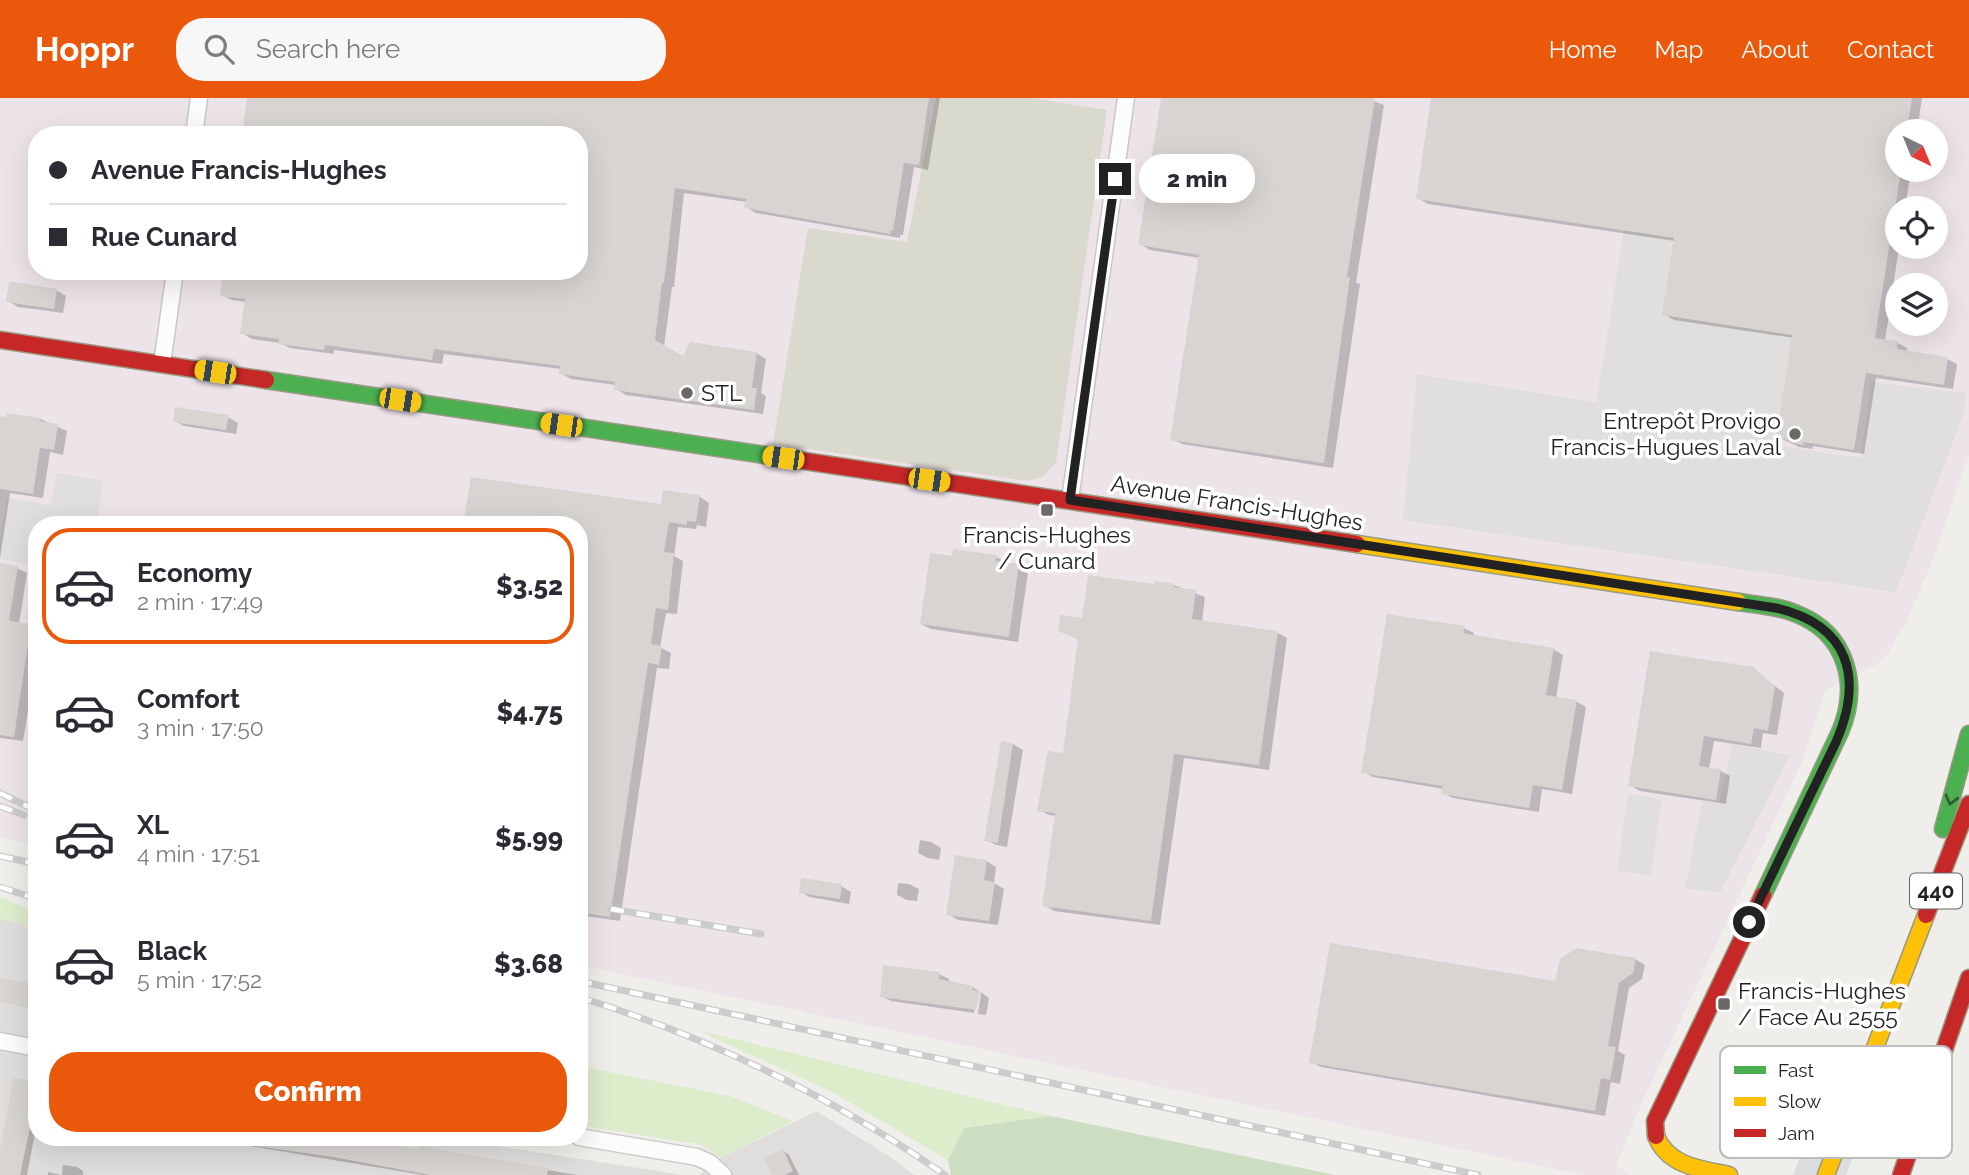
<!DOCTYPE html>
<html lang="en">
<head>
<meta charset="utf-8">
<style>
  body { margin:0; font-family:Raleway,sans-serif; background:#f7f7f7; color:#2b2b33; height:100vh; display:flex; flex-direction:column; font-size:26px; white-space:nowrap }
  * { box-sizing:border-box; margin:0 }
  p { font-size:23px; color:#7c7c81 }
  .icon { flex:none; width:38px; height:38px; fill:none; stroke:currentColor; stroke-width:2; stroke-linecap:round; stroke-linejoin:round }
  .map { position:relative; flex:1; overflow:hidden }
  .drawer { position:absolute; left:28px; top:418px; width:560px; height:630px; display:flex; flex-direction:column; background:#fff; border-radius:28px; box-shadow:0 7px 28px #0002 }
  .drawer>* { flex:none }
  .banner { position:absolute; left:28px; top:28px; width:560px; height:154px; border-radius:28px; box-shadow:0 7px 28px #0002; display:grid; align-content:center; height:154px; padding:0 21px; background:#fff }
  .needle { width:46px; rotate:137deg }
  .controls { position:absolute; left:1885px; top:21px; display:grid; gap:14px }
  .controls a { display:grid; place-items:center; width:63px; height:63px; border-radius:50%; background:#fff; box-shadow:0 7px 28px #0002; font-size:35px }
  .end { position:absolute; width:32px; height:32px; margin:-16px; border:9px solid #222; background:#fff; box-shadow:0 0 0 4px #fff }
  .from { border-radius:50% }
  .bubble { position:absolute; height:49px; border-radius:24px; background:#fff; box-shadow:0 7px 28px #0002; font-size:23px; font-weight:800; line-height:49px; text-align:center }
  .car { position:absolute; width:21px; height:42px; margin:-21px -10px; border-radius:9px; box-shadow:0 0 5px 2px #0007; background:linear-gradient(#f5c518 24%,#345 0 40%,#f5c518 0 76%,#345 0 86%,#f5c518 0) }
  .banner b { display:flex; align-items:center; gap:24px; height:66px; font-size:26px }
  .banner b+b { border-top:2px solid #e1e1e2 }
  .banner i { width:18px; height:18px; background:#2b2b33 }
  ul { padding:12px 0 0; list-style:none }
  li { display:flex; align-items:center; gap:21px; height:116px; margin:0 14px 10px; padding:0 7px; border:4px solid transparent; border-radius:28px }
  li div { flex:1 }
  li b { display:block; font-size:26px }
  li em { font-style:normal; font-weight:800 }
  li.selected { border-color:#ea580c }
  li>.icon { width:63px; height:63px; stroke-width:1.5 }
  .cta { display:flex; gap:14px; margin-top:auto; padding:14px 21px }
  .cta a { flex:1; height:80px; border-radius:28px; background:#ea580c; color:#fff; font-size:28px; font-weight:800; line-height:80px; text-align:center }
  header { display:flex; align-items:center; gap:42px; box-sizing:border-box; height:98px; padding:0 35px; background:#ea580c; color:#fff }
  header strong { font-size:33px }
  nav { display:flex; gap:38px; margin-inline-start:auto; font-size:24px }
  .search { width:490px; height:63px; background:#f7f7f7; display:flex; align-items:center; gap:18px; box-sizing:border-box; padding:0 24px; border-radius:28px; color:#7c7c81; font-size:26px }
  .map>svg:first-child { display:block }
</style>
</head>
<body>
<header>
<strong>Hoppr</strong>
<div class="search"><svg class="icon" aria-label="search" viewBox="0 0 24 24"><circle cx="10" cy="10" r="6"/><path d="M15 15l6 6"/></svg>Search here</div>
<nav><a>Home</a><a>Map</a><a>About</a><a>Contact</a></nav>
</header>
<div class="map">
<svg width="1969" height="1077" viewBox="0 0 1969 1077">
  <rect width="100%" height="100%" fill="#f0eeeb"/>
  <g fill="#dfdedc">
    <path d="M0,821l20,4 17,8v207h408l238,37h-683z"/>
    <path d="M816,1013l73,45 25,19h-215l22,-17z"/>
  </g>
  <path fill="#ede4e9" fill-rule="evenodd" d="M0,0h1969v357l-36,105 -27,63 -18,30 -10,11 -53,27 -21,67 -165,351 -22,55 11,11h-45l-1004,-210v-440h-542v320l-37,-8zM1897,33h39v39h-39zM37,37h542v136h-542zM1897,110h39v39h-39zM1897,187h39v39h-39z"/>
  <path fill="#d9d9cd" d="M936,0h96l75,12 -51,353 -13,13 -15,5 -255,-37 35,-216 99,14z"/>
  <g fill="#ddeccb">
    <path d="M0,799l37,16v18l-17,-8 -20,-4z"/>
    <path d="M697,932l354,86 -87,12 -16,32 -116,-68z"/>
    <path d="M579,968l151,30 63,25 -72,37 -19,-13 -123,-20z"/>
  </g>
  <path fill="#cbdec1" d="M1051,1018l284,59h-384l-3,-15 16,-32z"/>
  <g fill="#e0dfde">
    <path d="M1624,132l50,8 -11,77 129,20 -16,110 85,13 10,-76 95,11 -3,23 -67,176 -493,-72 14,-146 179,28z"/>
    <path d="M57,375l46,8 -6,44h-60v97l-11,-3 10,-54 -36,-6v-19l6,-42 45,7z"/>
    <path d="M1732,646l58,11 -70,138 -35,-5 17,-87 17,2z"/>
    <path d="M1628,696l34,5 -11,77 -34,-5z"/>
  </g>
  <path fill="#dedddd" d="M1810,1031l50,11 -14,35h-53z"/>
  <g fill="#0003">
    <path d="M249,0h691l-12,72 -14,-3 -11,68h-3v3l-144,-25 -10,-6 1,-5 -63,-9 -10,94h-2l-8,60 20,11 72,-5 10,6 -5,34 5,3 -3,18 -137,-19 -10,-6v-4l-45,-6 -10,-6v-4l-117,-15 -2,10 -108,-14v4l-44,-6 -10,-5 -28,-4 -10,-6 4,-31 -14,-2 -10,-5 357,-24v-136z"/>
    <path d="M1163,0h203l18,7 -28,178 4,1 -27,184 -151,-24 -10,-5 28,-181 -50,-8 -10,-6z"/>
    <path d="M1433,0h489l-5,33h-20v39h14l-6,38h-8v39h2l-14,94 13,2 9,5v5l40,6 10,5 -4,25 -77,-11 -12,76 -51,-8 -1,3 -13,-2 -11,-5 -10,-5 16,-99 -120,-18 -10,-6 11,-73 -247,-37 -10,-6z"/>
    <path d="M56,192l10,6 -3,17 -45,-6 -10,-6z"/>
    <path d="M0,319l40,2 27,12 -4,24 -13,-3 -7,46 -33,-5 -10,65z"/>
    <path d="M228,319l10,6 -2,11 -52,-8 -9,-5z"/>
    <path d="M700,399l9,6 -3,24 -9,-2 -1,4 -18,-2 -4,29 9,5 -6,53 -11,-1 -6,34 11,6 -2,16 -12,-1 -37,253 -41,-6v-390h-114l198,-19z"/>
    <path d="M996,459l32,15 -10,70 -87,-13 -10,-5 32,-66z"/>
    <path d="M0,467l17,3 10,5 -8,51 18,5v26l-14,86 -23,-3z"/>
    <path d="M1174,487l31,12 -3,25 76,11 9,5 -18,132 -85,-12 -24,167 -106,-14 -10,-6 12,-89 -7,-1 -10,-5 25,-55 16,-115 -20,-10 95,-44z"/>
    <path d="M1464,530l10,5 -1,4 80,12 10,6 -7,43 20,3 10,6 -14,87 -30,-5 -3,23 -86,-14 -10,-5 1,-4 -71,-12 -10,-5z"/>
    <path d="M1753,571l31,24 -7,42 -14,-2 -2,15 -47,-7 -5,28 12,2 9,5 -4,28 -86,-13 -10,-6z"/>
    <path d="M1013,646l10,6 -16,97 -11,-2 -10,-5z"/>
    <path d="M920,742l11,2 10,6 -2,12 -11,-2 -10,-5z"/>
    <path d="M986,763l10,6 -2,16 10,6 -6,36 -40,-5 -10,-6z"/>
    <path d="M898,785l11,1 10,5 -2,12 -10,-1 -10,-5z"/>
    <path d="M841,788l10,6 -2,12 -39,-7 -10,-5z"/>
    <path d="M1635,861l10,6 -3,14 -13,9 -11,63 7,4 -5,29 -9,-2 -6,34 -284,-49 -10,-5z"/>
    <path d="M939,876l10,5 -1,4 25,4 7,5h-2l-4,21 -83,-12 -10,-5z"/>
    <path d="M981,894l8,6 -3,17 -8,-1z"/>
    <path d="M34,985l3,2v23l-3,18 2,2 -9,47h-27v-9z"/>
    <path d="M202,1040h135l44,9 108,13 88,15h-154z"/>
    <path d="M783,1053l6,4 10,20h-25z"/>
    <path d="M63,1067l14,2 6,4v4h-35v-3l14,3z"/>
  </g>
  <g fill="#d7d4d2">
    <path d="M247,0h682l-10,67 -15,-2 -11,68 -2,-1 -1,4 -146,-26 2,-9 -71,-11 -11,95h-2l-7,57 28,16 7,-14 67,10 -5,36h5l-3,22 -140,-20 1,-8 -56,-8 1,-8 -126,-17 -2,11 -107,-15 -1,5 -46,-6 1,-5 -39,-5 5,-35 -25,-3 3,-25h356v-136h-337z"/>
    <path d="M1161,0h214l-28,179h3l-26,186 -154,-23 29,-185 -61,-10z"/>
    <path d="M1431,0h481l-5,33h-10v39h4l-26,168 23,3 -1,8 51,8 -4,28 -78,-12 -12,77 -51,-8v3l-15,-3v-2l-12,-2 16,-103 -130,-20 12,-77 -258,-39z"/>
    <path d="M9,183l48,8 -3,20 -48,-7z"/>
    <path d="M175,309l54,8 -3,15 -53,-8z"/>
    <path d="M7,315l33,5v3l18,3 -4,26 -14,-2 -7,46 -33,-5v-73l7,1z"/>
    <path d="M471,379l190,27 2,-14 37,5 -4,27 -9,-1v4l-18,-3 -5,30 10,1 -6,57 -12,-2 -5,36 11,2 -3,19 -11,-2 -38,254 -31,-5v-387h-116z"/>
    <path d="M953,451l44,6 -1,6 23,3 -10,73 -89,-13 10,-71 22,3z"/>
    <path d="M0,465l18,3 -9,55 22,3 -17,113 -14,-2z"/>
    <path d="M1088,477l66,9v-3l21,3 -1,3 22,3 -4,29 86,12 -19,134 -85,-11 -23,167 -109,-15 13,-93 -18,-2 11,-60 15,2 15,-114 -20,-8 2,-16 22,3z"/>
    <path d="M1387,516l78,12 -2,7 91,15 -8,47 31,5 -15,90 -29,-5 -4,23 -88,-14 2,-8 -82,-13z"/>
    <path d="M1650,553l103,16 22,19 -7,45 -14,-3 -3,16 -47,-8 -5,30 22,3 -5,31 -88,-14z"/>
    <path d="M1001,643l12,2 -15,100 -14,-2z"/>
    <path d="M955,757l32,5 -3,20 11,2 -6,39 -43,-6z"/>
    <path d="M801,780l41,6 -2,15 -41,-6z"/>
    <path d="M1330,845l225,38 5,-22 17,-11 59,10 -3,15 -14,10 -11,63 8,1 -6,33 -9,-2 -6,33 -286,-48z"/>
    <path d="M883,867l57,7 -1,7 34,7v4l7,1 -4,19 -96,-13z"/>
    <path d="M0,881l16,1 21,5v26l-37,-10z"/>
    <path d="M13,980l22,4 -7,40 3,1 -11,52h-20v-23z"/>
    <path d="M248,1040h97l34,7 1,-2 39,6v-3l129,22 -1,7h-117l-97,-18 -85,-12z"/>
    <path d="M783,1051l10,22 -8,4h-13l-8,-17z"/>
  </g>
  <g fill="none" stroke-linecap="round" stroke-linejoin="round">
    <g stroke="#c9c8c7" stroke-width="19">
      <g id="street">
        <path d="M194,37l5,-37"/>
        <path d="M162,266l13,-93"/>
        <path d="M1070,402l56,-402"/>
        <path d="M0,943l37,7"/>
        <path d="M579,1039l118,20 13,6 13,12"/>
      </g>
    </g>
    <g stroke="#999a82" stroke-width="19">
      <g id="fast">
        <path d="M266,282l525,79"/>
        <path d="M1738,504c20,3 41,4 59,12 50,20 63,71 43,118l-77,163"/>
        <path d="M1943,731l26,-95"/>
      </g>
    </g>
    <g stroke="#999a82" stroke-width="19">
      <g id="slow">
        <path d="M1357,446l381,58"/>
        <path d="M1656,1038c12,30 44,33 73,39"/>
        <path d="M1826,1077l100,-260"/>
      </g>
    </g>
    <g stroke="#999a82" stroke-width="19">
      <g id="jam">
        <path d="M0,242l266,40"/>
        <path d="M791,361l566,85"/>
        <path d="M1926,817l43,-111"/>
        <path d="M1656,1038l-1,-15 108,-226"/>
        <path d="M1901,1077l68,-197"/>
      </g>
    </g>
    <use href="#street" stroke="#fdfcfc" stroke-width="16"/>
    <use href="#fast" stroke="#4caf50" stroke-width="16"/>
    <use href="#slow" stroke="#ffc107" stroke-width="16"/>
    <use href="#jam" stroke="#c62828" stroke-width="16"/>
    <g stroke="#ccc" stroke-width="7">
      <g id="rail">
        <path d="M0,695l37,18"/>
        <path d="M0,708l24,9"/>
        <path d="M0,758l37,8"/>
        <path d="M0,789l37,12"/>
        <path d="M611,811l150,25"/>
        <path d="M579,883l899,194"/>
        <path d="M579,899c131,41 254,100 366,178"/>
      </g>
    </g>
    <use href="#rail" stroke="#fff" stroke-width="4.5" stroke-dasharray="13" stroke-linecap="butt"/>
  </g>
  <defs><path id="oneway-chevron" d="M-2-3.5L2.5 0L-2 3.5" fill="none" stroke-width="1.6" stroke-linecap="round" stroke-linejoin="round" transform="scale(1.75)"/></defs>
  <use stroke="#335a34" href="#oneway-chevron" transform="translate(1951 702) rotate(105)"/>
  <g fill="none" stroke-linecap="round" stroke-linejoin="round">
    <path stroke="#222" stroke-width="9" d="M1115,81l-45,321 706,108c73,17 88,69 60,134l-87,180"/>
  </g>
  <g fill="#6a6968" stroke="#fff" stroke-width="2.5">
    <circle cx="687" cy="295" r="7"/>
    <circle cx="1795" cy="336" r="7"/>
    <rect x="1040" y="405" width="14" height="14" rx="3.5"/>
    <rect x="1717" y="899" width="14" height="14" rx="3.5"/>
  </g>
  <g text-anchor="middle" stroke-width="7" stroke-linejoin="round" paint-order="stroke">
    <rect fill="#fff" stroke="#646464" stroke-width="2" x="1910" y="775.5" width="52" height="35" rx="5"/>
    <g font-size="21" font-weight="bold" fill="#222">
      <text x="1936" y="800">440</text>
    </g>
    <g font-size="23" fill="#222" stroke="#fff" text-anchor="start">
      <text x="701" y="303">STL</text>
      <text x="1781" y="331" text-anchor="end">Entrepôt Provigo<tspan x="1781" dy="26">Francis-Hugues Laval</tspan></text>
      <text x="1047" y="445" text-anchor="middle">Francis-Hughes<tspan x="1047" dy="26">/ Cunard</tspan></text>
      <text x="1738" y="901">Francis-Hughes<tspan x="1738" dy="26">/ Face Au 2555</tspan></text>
    </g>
    <g font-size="23" fill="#222" stroke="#fff">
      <text transform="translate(1237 405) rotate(9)" y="8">Avenue Francis-Hughes</text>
    </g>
  </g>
  <rect x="1720" y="948" width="232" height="112" rx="10" fill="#fff" stroke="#bdbdbd" stroke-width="2"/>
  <rect x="1734" y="968" width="32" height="8" fill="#4caf50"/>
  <rect x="1734" y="999" width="32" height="9" fill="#ffc107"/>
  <rect x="1734" y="1031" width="32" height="8" fill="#c62828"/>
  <g font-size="19" fill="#222">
    <text x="1778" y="979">Fast</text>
    <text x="1778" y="1010">Slow</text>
    <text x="1778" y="1042">Jam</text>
  </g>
</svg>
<div class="controls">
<a><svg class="needle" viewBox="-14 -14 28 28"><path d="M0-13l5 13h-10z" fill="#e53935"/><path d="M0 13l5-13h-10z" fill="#7c7c81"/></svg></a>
<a><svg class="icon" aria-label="locate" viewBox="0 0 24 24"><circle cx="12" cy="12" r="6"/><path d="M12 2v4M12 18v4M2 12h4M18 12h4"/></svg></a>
<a><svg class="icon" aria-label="layers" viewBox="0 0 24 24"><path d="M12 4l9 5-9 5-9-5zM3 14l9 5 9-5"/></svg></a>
</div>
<i class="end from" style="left:1749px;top:824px"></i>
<i class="end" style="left:1115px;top:81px"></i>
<div class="bubble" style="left:1139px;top:56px;width:116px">2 min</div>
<i class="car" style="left:215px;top:274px;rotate:279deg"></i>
<i class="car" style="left:400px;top:302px;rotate:99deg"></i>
<i class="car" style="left:561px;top:327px;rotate:278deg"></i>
<i class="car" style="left:783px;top:360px;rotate:278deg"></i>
<i class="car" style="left:929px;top:382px;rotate:98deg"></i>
<div class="banner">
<b><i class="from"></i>Avenue Francis-Hughes</b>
<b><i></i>Rue Cunard</b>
</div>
<section class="drawer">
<ul>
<li class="selected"><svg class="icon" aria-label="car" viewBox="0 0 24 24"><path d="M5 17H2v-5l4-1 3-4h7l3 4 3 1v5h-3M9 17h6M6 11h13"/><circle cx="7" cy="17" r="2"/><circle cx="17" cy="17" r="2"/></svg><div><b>Economy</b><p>2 min · 17:49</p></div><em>$3.52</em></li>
<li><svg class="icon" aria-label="car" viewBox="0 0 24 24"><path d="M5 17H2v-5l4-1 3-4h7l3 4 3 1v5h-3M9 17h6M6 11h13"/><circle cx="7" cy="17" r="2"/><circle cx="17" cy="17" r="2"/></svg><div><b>Comfort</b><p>3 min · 17:50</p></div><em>$4.75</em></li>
<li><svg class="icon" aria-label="car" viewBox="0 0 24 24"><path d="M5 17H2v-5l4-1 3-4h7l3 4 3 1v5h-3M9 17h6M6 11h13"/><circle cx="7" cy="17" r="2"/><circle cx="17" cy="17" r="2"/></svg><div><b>XL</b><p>4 min · 17:51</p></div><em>$5.99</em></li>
<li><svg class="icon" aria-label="car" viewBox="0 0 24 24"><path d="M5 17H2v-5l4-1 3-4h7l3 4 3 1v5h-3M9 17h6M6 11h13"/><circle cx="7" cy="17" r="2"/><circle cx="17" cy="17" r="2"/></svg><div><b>Black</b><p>5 min · 17:52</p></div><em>$3.68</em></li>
</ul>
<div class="cta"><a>Confirm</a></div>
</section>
</div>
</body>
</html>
